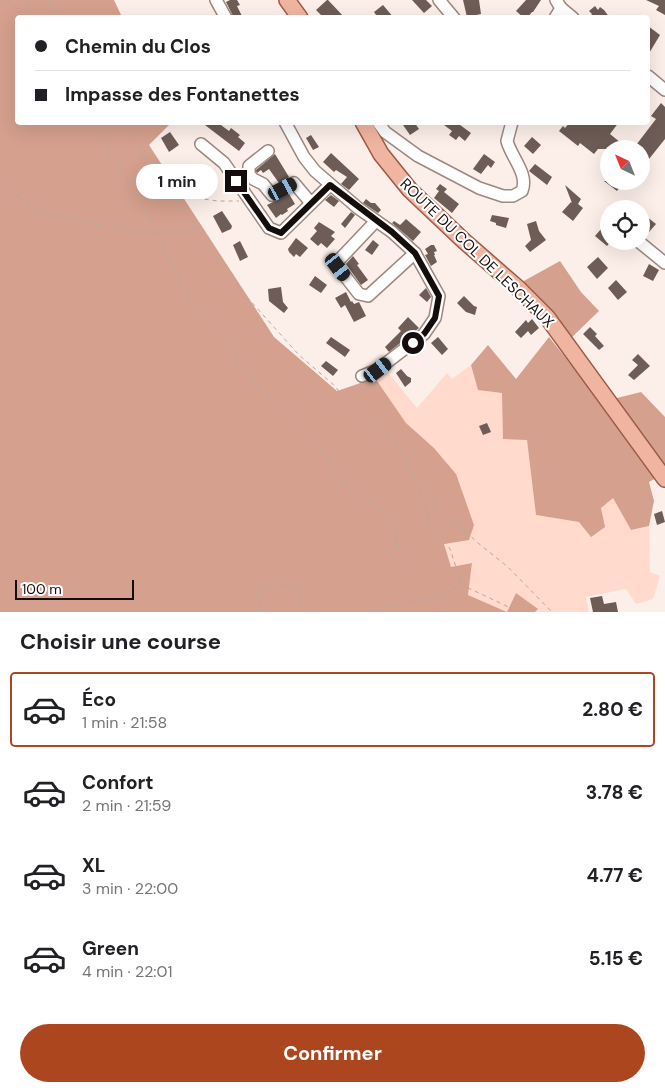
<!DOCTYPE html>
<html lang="fr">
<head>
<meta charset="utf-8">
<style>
  body { margin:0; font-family:"DM Sans",sans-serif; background:#f6f6f6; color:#202124; height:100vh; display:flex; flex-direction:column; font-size:19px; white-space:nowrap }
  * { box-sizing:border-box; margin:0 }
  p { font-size:16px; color:#757577 }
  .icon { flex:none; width:28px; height:28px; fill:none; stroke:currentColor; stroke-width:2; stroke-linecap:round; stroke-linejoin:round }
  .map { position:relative; height:612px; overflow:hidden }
  .sheet { display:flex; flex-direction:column; background:#fff; flex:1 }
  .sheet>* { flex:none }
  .banner { position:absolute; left:15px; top:15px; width:635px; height:110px; border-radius:5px; box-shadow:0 5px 20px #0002; display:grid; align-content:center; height:110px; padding:0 20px; background:#fff }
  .needle { width:32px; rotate:317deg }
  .tools { position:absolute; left:600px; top:140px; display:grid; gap:10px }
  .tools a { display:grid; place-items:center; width:50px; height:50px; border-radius:50%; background:#fff; box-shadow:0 5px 20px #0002; font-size:25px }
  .scale { position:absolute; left:15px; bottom:12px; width:119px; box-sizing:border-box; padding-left:5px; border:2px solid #140d0b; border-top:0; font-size:14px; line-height:18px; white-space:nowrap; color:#140d0b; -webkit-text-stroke:4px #fff; paint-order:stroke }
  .end { position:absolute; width:22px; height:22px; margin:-11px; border:6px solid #140d0b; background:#fff; box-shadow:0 0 0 2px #fff }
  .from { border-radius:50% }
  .bubble { position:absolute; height:35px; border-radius:18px; background:#fff; box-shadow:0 5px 20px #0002; font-size:16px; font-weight:700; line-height:35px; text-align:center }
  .car { position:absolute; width:15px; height:30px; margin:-15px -8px; border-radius:6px; box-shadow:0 0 4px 1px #0007; background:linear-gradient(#222 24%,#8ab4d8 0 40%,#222 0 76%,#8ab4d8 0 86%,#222 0) }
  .banner b { display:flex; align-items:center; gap:18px; height:48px; font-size:19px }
  .banner b+b { border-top:1px solid #e0e0e0 }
  .banner i { width:12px; height:12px; background:#202124 }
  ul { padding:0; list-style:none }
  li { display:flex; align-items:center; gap:15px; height:75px; margin:0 10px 8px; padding:0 10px; border:2px solid transparent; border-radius:5px }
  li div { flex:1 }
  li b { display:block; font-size:19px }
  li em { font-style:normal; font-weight:700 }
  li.on { border-color:#ac461f }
  li>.icon { width:45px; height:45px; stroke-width:1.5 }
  h2 { padding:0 20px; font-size:22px; line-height:60px }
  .cta { display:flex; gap:10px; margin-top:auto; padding:10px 20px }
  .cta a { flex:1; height:58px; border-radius:30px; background:#ac461f; color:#fff; font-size:20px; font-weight:700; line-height:58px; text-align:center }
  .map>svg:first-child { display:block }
</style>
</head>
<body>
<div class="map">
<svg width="665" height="612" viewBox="0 0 665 612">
  <rect width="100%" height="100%" fill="#fcefea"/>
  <path fill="#ffdacd" d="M471,365l8,25 23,3 25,47 9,75 43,7 22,-14 12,-10 18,32 18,-4 1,46 10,4 -7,23 -17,5 -10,-15 -40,8 3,15h-54l3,-2 -22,-17 -9,19 -39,-17 4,-32 -21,4 -8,-24 13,-69 -22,-26 -28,-25 -31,-45 11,-8 31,38 30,-35 5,6z"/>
  <g fill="#d5a08d">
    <path d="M0,0h114l8,17 -104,1v104l153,1 -22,22 125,192 63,54 38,-13 31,45 28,25 22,26 18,51 -5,15 -25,4 7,23 21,-4 -4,32 39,17 9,-19 22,16 -3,3h-535z"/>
    <path d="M560,261l21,31 18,19 -28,27 -49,-56z"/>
    <path d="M549,337l52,65 40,-10 24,25v56l-16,9 5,19 -5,25 -18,4 -18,-32 -12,10 4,19 -14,10 -12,-15 -43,-7 -9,-75 -24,-1 -1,-46 -24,-3 -7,-25 17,-20 28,34z"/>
  </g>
  <g fill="#6e5c56">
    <path d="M230,0h7l3,5 -3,1 6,12h-9l-8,-16z"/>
    <path d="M327,0h1l17,18h-21l-8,-8z"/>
    <path d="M412,0h14l6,6 -8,7z"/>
    <path d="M463,0h16l2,14 -14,3z"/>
    <path d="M526,0h15l-8,12h-1l-5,6h-3l-8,-7z"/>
    <path d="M646,0h19v15l-9,-5 3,-4z"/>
    <path d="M383,5l11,13h-16l-4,-6z"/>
    <path d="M595,6l3,4 2,-3 4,3 6,8h-21l3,-4 -3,-3z"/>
    <path d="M648,26l12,9 -12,20z"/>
    <path d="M661,103l4,4v32l-24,30v-20h-8l23,-30 -5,-3z"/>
    <path d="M201,122h16l12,9 2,-3 9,7 -2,2 7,6 -6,8z"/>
    <path d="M407,122h7l5,7 -9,6 -7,-10z"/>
    <path d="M440,122h16l15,11 -6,8 -6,-5 -3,4 -7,-5 3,-4z"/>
    <path d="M570,122h49l-9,12 11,9 -4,6h-19l-4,5 -14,-11 -2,3 -19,-15 4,-5 2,2z"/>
    <path d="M170,132l9,13 -10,7 -8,-14z"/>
    <path d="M311,135l8,12 -6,3 -7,-12z"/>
    <path d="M532,137l9,8 -8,9 -9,-8z"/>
    <path d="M331,153l28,26 -10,11 -8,-6 6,-7 -11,-7 -2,2 -11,-10z"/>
    <path d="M275,154l14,23 -10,6 -10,-14 -6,4 -2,-3 -4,3 -1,-2v-1z"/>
    <path d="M484,154l11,8 -4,6 -3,-3 -7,9 -8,-5z"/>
    <path d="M535,164l17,13 -5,8 -18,-14z"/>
    <path d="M197,169l6,5 9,2 -2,10 -13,-4 -6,-7z"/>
    <path d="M604,181h20l-7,10z"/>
    <path d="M440,184l7,5 -3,3 15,12 -7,9 -18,-15 5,-7 -3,-2z"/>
    <path d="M565,185l16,14 -3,5 5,4 -10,13 -11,-9 9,-10 1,1z"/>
    <path d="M289,194l6,10 -8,5 1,2 -6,4 -1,-1 -5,4 -9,-13z"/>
    <path d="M331,195l8,6 -5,6 -9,-7z"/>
    <path d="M366,199l5,4h4l6,7 -3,3 -15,-10z"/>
    <path d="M222,211l10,15 -1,3 -9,4 -9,-17z"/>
    <path d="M351,212l4,3 -10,13 -4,-4z"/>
    <path d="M492,215l17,3 -3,10 -10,-3v-2l-6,-2z"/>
    <path d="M646,216l10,8 -7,8 -8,-7v-3z"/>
    <path d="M406,219l15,13 -8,9 -21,-18 2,-2 6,4z"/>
    <path d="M536,221l3,10 7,9 -16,12 -5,-6 6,-6 -4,-16z"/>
    <path d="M319,222l16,10 -4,4 4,3 -8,9 -6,-5 -3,3 -8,-7 7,-8 -3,-3z"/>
    <path d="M601,229l8,7v5h2l-4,5 -12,-10z"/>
    <path d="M296,238l12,10 -8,9 -4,-3 -2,3 -5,-5 -1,-3z"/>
    <path d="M373,240l6,5 -7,10 -7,-5z"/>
    <path d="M240,241l8,16 -8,4 -7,-16z"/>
    <path d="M431,245h3l3,6 -3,1 1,3h-1l3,7 -6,4 -6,-11 3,-1 -3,-5z"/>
    <path d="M353,256l6,8 -2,1 11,15 -7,5 -15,-21z"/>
    <path d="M598,257l10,11 -11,11 -10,-12z"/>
    <path d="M649,264l10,6 -6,11 -10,-5z"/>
    <path d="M315,276l12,9 -6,8 -12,-8z"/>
    <path d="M616,280l11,12 -9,8 -10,-12z"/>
    <path d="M281,287l2,15 5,6 -4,5 -15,-12 -1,-12z"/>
    <path d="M426,288l5,9 -4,5 -8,-7z"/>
    <path d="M346,292l5,10 1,-1 2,3 5,-2 7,14 -12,6 -9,-17 -4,3 -6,-10z"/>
    <path d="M464,296l10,10 3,1 -2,8 -9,-3 -9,-9z"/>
    <path d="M408,317l11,11 -30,24 -4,-5 16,-16 -3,-3z"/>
    <path d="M532,319l7,9 -8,7 -3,-4 -7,7 -6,-6 11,-12 2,3z"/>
    <path d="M590,327l7,7 -2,2 9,10 -5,4 -16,-16z"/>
    <path d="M331,337l19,13 -5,7 -19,-14z"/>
    <path d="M438,337l10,12 -6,6 -11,-12z"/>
    <path d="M638,354l12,12 -16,14 -6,-5 10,-10 -6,-5z"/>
    <path d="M326,361l12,9 -5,6 -12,-10z"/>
    <path d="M401,369l6,7 4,2v4l-6,5 -9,-14z"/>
    <path d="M487,423l4,9 -8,3 -4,-9z"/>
    <path d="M662,511l3,11 -8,3 -3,-11z"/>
    <path d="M602,596l2,8 12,-2 2,10h-25l-3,-14z"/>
  </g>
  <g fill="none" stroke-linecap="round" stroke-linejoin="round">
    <g stroke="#9c8881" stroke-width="14">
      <g id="minor">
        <path d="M216,0l10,18"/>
        <path d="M439,0l15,18"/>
        <path d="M561,8l12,10"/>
        <path d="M555,18l6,-10 -5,-8"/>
        <path d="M648,76l17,14"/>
        <path d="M285,122l19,35 11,14 43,37 34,24 23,21 24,43 -4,22 -11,16 -47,36 -15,6"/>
        <path d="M378,122l7,10 33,24 61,32 24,8h10l9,-5c7,-17 -11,-34 -15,-50l5,-19"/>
        <path d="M201,144l23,19 45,65 12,5 49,-48"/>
        <path d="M268,151l-19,15v8l4,5 10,5 9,11 22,-12 17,20"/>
        <path d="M376,221l-38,40v6l21,27 9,2 47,-43"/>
        <path d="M638,241l27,22"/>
      </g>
    </g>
    <g stroke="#9c5a44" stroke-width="18">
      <g id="major">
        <path d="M287,0l13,18"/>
        <path d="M363,122l18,32 29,36 54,51 55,48 28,28 118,162"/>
      </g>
    </g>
    <g stroke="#b4a9a5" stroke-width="1" stroke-dasharray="4 4" stroke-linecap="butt">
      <path d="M6,0l17,11"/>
      <path d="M48,0l14,18"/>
      <path d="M29,18l-5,-6 7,-12"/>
      <path d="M94,122l65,112 25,58 37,36 23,42 68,67 32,45 45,34 17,51 30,30 11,15"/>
      <path d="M122,122l5,14 71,92 23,40 78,87 36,31 22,30 35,23 15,19 23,62 20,29 12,36"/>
      <path d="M0,187l40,22 56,15 63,10 38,-6"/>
      <path d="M173,195l45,6h21"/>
      <path d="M419,488l59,55 30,24 44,45"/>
      <path d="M261,612l-3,-21 3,-4h9l6,-4 20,7 8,18 6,4"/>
      <path d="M369,612l10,-5 57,-10 26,-12 57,27"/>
    </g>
    <use href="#minor" stroke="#fff" stroke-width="11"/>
    <use href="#major" stroke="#f0b5a1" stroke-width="15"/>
  </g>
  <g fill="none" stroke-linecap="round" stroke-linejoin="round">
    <path stroke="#140d0b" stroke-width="6" d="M236,181l33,47 12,5 49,-48 62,47 23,21 24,43 -4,22 -11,16 -11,9"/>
  </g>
  <g text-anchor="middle" stroke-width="4" stroke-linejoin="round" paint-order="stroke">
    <g font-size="15" fill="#140d0b" stroke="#fff">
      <text transform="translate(477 253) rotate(44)" y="5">ROUTE DU COL DE LESCHAUX</text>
    </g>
  </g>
</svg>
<div class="tools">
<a><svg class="needle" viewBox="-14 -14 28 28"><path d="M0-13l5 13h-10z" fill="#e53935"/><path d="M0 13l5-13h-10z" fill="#757577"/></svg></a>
<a><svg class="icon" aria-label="locate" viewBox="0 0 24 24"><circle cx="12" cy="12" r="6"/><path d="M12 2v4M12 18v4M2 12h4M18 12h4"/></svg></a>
</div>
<div class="scale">100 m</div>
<i class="end from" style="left:413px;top:343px"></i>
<i class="end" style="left:236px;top:181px"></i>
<div class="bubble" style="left:136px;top:164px;width:82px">1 min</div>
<i class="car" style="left:283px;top:189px;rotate:62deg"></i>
<i class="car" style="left:338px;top:267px;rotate:143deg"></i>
<i class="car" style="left:378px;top:370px;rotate:53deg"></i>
<div class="banner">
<b><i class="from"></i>Chemin du Clos</b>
<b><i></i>Impasse des Fontanettes</b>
</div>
</div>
<section class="sheet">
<h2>Choisir une course</h2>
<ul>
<li class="on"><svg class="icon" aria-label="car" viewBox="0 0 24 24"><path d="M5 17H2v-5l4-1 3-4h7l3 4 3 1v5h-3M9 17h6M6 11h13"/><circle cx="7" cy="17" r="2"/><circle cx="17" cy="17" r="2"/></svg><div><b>Éco</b><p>1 min · 21:58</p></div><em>2.80 €</em></li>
<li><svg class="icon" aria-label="car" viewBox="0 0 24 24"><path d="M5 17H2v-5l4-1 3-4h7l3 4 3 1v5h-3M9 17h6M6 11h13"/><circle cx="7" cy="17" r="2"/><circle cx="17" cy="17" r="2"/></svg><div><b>Confort</b><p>2 min · 21:59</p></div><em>3.78 €</em></li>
<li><svg class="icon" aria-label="car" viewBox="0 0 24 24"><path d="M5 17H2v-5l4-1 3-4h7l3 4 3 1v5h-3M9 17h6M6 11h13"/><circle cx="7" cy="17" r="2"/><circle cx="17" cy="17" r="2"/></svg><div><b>XL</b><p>3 min · 22:00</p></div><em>4.77 €</em></li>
<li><svg class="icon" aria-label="car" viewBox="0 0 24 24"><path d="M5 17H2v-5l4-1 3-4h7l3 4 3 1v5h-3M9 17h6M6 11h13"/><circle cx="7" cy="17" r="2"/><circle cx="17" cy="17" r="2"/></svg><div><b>Green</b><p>4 min · 22:01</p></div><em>5.15 €</em></li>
</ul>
<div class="cta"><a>Confirmer</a></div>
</section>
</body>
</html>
